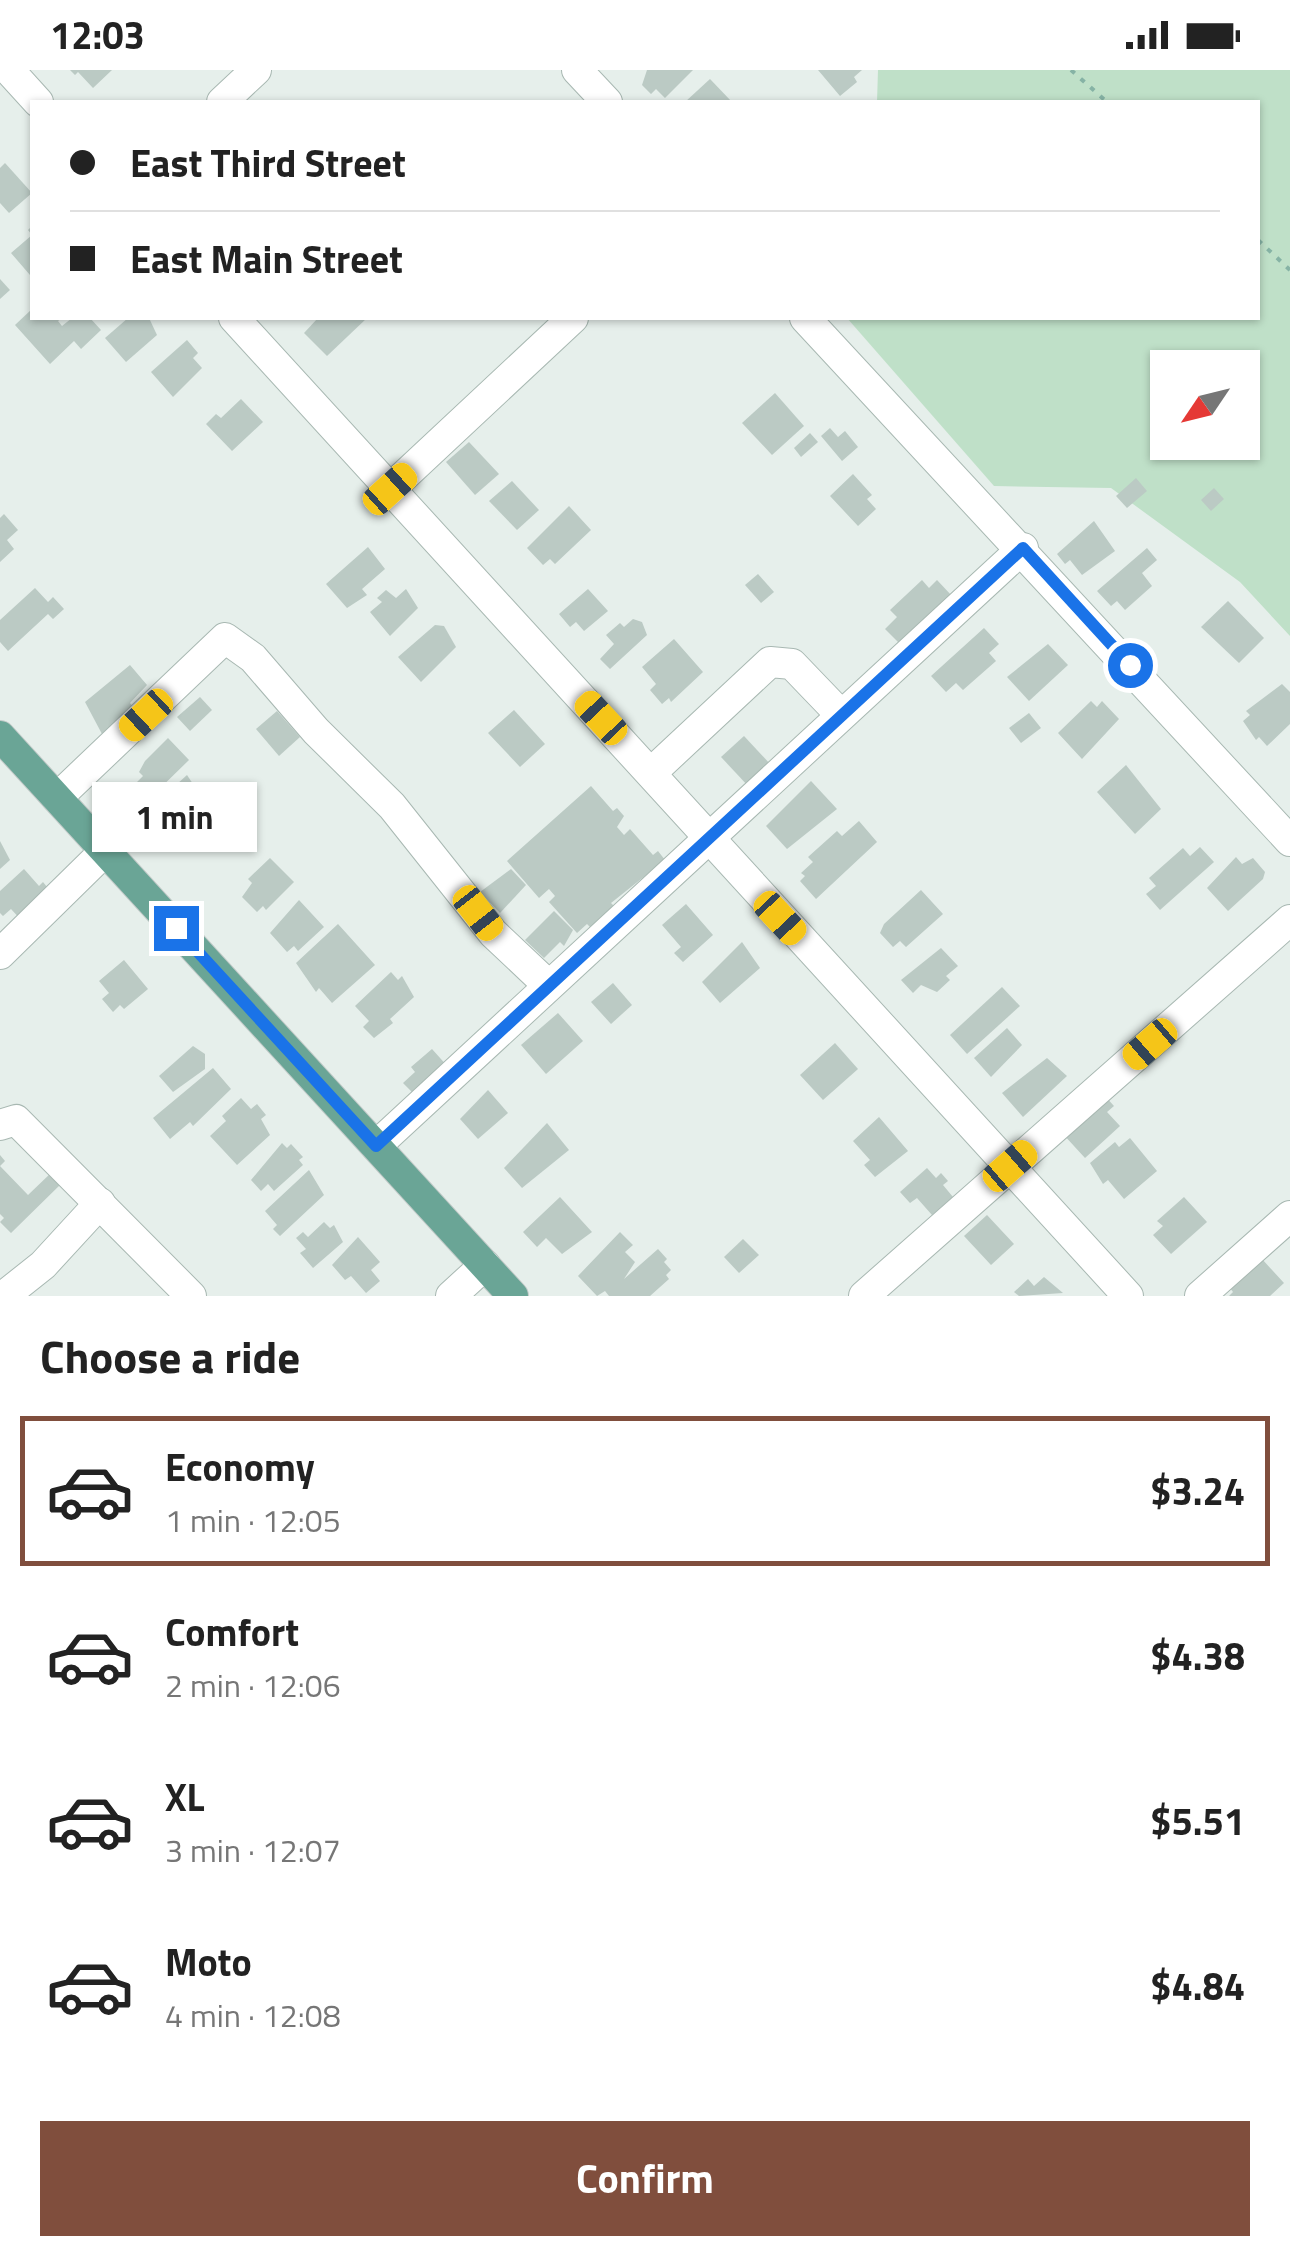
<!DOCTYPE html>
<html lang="en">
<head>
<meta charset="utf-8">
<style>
  body { margin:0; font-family:"Titillium Web",sans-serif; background:#f6f6f6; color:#222; height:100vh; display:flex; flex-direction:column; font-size:38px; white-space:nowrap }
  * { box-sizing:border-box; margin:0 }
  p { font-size:32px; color:#767676 }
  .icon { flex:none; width:55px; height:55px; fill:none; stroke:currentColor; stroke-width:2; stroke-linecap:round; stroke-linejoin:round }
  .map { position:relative; height:1226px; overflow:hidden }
  .panel { display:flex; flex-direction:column; background:#fff; flex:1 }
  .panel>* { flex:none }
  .banner { position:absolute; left:30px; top:30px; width:1230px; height:220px; border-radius:0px; box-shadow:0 2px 8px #0004; display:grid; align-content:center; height:220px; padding:0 40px; background:#fff }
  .needle { width:65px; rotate:235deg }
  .fabs { position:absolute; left:1150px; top:280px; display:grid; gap:20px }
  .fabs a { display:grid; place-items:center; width:110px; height:110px; border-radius:0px; background:#fff; box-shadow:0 2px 8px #0004; font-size:50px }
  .end { position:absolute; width:45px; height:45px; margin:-22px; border:12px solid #1a73e8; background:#fff; box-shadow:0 0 0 5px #fff }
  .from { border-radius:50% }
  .bubble { position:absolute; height:70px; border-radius:0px; background:#fff; box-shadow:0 2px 8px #0004; font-size:32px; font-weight:700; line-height:70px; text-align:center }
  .car { position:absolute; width:30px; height:60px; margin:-30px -15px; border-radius:12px; box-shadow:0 0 8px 2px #0007; background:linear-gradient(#f5c518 24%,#345 0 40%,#f5c518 0 76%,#345 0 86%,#f5c518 0) }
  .banner b { display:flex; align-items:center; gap:35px; height:95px; font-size:38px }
  .banner b+b { border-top:2px solid #e0e0e0 }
  .banner i { width:25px; height:25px; background:#222 }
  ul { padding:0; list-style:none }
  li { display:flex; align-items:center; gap:30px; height:150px; margin:0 20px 15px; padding:0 20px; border:5px solid transparent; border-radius:0px }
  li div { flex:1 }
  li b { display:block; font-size:38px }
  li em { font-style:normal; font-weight:700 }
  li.on { border-color:#804e3d }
  li>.icon { width:90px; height:90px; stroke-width:1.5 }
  h2 { padding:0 40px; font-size:45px; line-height:120px }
  .cta { display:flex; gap:20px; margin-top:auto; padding:20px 40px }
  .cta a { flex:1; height:115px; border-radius:0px; background:#804e3d; color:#fff; font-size:40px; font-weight:700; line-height:115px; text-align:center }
  .status { display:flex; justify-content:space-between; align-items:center; height:70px; padding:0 50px; background:#fff; direction:ltr }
  .status svg { height:28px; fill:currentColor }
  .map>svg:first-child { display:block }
</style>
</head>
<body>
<div class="status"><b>12:03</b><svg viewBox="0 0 49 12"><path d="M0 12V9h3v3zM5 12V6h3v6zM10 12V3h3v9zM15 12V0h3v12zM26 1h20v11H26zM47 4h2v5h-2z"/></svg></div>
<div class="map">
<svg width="1290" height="1226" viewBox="0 0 1290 1226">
  <rect width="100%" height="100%" fill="#e6efeb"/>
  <path fill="#bfe0c8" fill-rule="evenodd" d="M878,0h412v566l-50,-54 -129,-94 -117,-2 -147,-168h411v-216h-381zM1168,298h74v74h-74z"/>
  <g fill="#bbcac4">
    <path d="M70,0h42l-19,18 -15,-16 -3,3z"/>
    <path d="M647,0h46l-28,28 -9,-9 -5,5 -9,-9z"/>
    <path d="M818,0h44l-8,7 3,5 -17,14z"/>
    <path d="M710,9l22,23h-47z"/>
    <path d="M5,93l27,30 -23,20 -9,-10v-35z"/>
    <path d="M32,156v47l-2,2 -19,-22 21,-18 -4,-5z"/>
    <path d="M0,209l10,11 -10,9z"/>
    <path d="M32,239v9h30l-4,3 4,5 10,-8h18l11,12 -20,19 -7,-8 -24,23 -35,-39z"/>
    <path d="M128,248h21l8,17 -31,27 -21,-24z"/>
    <path d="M318,248h49l-40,38 -23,-23z"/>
    <path d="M187,270l11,13 -5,5 9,10 -29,29 -22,-25z"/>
    <path d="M775,323l29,33 -32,29 -30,-32z"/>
    <path d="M241,329l22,23 -31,29 -26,-27 10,-10 5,4z"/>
    <path d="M830,358l8,9 7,-6 13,16 -16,14 -21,-25z"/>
    <path d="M810,363l8,9 -17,15 -7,-9z"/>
    <path d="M469,372l30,32 -24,21 -29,-33z"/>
    <path d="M853,404l19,21 -5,4 9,10 -18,17 -28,-30z"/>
    <path d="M1136,408l11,13 -20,17 -11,-12z"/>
    <path d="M512,411l27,29 -22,20 -28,-29z"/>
    <path d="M1214,418l10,11 -13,12 -10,-11z"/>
    <path d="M569,436l22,24 -36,34 -5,-5 -7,6 -16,-17z"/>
    <path d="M4,444l14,16 -11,10 7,9 -14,13v-44z"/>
    <path d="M1094,451l21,30 -33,24 -12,-15 -5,4 -8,-10z"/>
    <path d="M368,477l17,22 -23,20 5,6 -20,13 -21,-24z"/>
    <path d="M1147,478l10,12 -15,13 10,13 -27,24 -8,-9 -6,5 -14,-15z"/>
    <path d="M758,504l16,18 -13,11 -16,-18z"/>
    <path d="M922,510l7,8 8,-8 15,16 -51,49 -16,-16 12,-12 -7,-7z"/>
    <path d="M35,518l13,14 5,-5 11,12 -11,10 -5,-5 -40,37 -8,-9v-22z"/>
    <path d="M406,519l12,19 -28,28 -20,-24 12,-10 -5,-4 9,-8 10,8z"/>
    <path d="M588,519l20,22 -24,20 -8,-9 -6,5 -11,-13z"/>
    <path d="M1228,531l36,37 -25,25 -38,-36z"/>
    <path d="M633,549l9,3 5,13 -37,34 -10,-10 14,-15 -8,-9 14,-12 4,4z"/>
    <path d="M435,555l9,1 12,21 -35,35 -23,-25z"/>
    <path d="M984,558l15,16 -10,9 7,8 -33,29 -7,-7 -10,9 -15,-16z"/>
    <path d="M674,569l29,33 -32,30 -2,-4 -7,6 -12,-14 6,-6 -14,-17z"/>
    <path d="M1048,574l20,21 -39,36 -22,-24z"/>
    <path d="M130,595l17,20 -17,18 8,10 -36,21 -17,-32z"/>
    <path d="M1282,614l8,8v32l-23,22 -8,-9 -3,3 -13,-19 7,-6 -4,-4z"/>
    <path d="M200,627l12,13 -22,21 -13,-14z"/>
    <path d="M1091,631l6,6 5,-6 17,18 -37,40 -24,-26z"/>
    <path d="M514,640l31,34 -25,23 -32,-34z"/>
    <path d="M277,641l23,26 -21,19 -23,-27z"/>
    <path d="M1029,643l12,15 -20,15 -12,-15z"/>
    <path d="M744,666l28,30 -23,21 -28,-30z"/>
    <path d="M168,668l21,22 -42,41 -14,-15 10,-10 -4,-4 6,-11z"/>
    <path d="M1126,695l35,44 -26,25 -38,-42z"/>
    <path d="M187,705l18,27 -30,28 -22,-24z"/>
    <path d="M811,711l26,28 -50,40 -21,-23z"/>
    <path d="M591,716l22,25 4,-3 7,8 -7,11 7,8 6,-6 23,26 5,-4 7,9 -54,43 6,6 -24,21 -6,-6 -10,9 -28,-31 6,-6 -6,-7 -10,9 -32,-37z"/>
    <path d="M859,751l18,21 -61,57 -16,-18 5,-5 -4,-3 12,-11 -5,-5 29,-26 5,5z"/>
    <path d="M0,771l10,19 -10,9z"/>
    <path d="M1200,777l14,15 -54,48 -14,-16 10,-8 -7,-8 34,-30 7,8z"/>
    <path d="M1236,787l6,7 11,-6 12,14 -2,7 -35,32 -21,-23z"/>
    <path d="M270,788l24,24 -28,28 -3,-4 -6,6 -15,-15 10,-14 -4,-4z"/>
    <path d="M24,799l15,17 4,-4 4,5 -4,4 7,8 -26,24 -13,-14 -8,7 -3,-3v-22z"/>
    <path d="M511,799l15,16 -26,28 -20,-21z"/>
    <path d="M921,820l22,24 -37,33 -6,-6 -7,6 -13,-14 4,-9z"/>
    <path d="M299,830l25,27 -26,24 -4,-5 -7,6 -17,-19z"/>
    <path d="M686,834l27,31 -30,27 -9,-9 7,-6 -19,-22z"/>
    <path d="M554,841l19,19 -9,16 -4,-4 -16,16 -19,-18z"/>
    <path d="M338,854l37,41 -43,38 -13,-15 -3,4 -20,-29z"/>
    <path d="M742,872l18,26 -40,35 -18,-21z"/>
    <path d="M941,878l17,18 -12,10 4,4 -13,12 -16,-7 -8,8 -12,-13z"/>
    <path d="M124,890l24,29 -24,20 -4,-4 -7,7 -11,-13 7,-6 -10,-12z"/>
    <path d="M391,902l7,8 4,-4 12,21 -24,22 3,4 -19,15 -11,-11 6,-6 -14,-15z"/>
    <path d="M613,913l19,22 -21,19 -20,-22z"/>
    <path d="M1002,917l18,19 -53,48 -17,-19z"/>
    <path d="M558,943l25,28 -37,33 -25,-29z"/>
    <path d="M1007,958l15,17 -31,32 -17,-19z"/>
    <path d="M835,973l23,26 -35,31 -23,-25z"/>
    <path d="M193,976l12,8v15l-32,23 -14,-16z"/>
    <path d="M432,979l17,19 -32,29 -14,-14 12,-11 -4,-5z"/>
    <path d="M1047,988l20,18 -44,41 -21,-24z"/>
    <path d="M213,998l18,21 -38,37 -3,-4 -20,17 -17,-21z"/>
    <path d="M488,1020l20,23 -30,26 -18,-20z"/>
    <path d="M1104,1025l10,11 -7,6 13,14 -35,32 -22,-24z"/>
    <path d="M241,1028l10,11 6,-5 9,11 -5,4 9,16 -33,30 -27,-29 16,-15 -4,-5z"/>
    <path d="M879,1047l29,34 -33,26 -11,-12 6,-5 -17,-19z"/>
    <path d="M547,1053l22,27 -47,38 -18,-20z"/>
    <path d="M1130,1068l27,33 -33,28 -16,-19 -5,4 -13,-21 25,-21 4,5z"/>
    <path d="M282,1073l5,5 4,-4 12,13 -4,3 4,5 -29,26 -6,-7 -7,7 -10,-11z"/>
    <path d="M0,1085l5,6 -5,5 28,29 24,-23 10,11 -51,50 -11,-11 4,-4 -4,-4z"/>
    <path d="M927,1098l9,10 5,-5 7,8 -5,4 10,12 -21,18 -15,-17 -7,5 -10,-11z"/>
    <path d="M309,1100l15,25 -44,41 -7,-7 4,-4 -12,-14z"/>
    <path d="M560,1127l32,35 -30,22 -16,-16 -9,9 -14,-15z"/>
    <path d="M1184,1127l23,25 -36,32 -18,-19 10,-9 -6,-5z"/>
    <path d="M987,1145l27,29 -23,21 -27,-29z"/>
    <path d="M324,1152l6,6 4,-3 9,17 -30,26 -13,-15 6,-4 -10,-11 7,-6 5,5z"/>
    <path d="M620,1162l13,13 -8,7 10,10 -11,17 34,-30 9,10 -3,3 7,8 -5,5 3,4 -19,17h-41l-4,-5 -8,5 -19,-20z"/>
    <path d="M358,1167l22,25 -9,8 9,11 -14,12 -15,-17 -6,4 -13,-15z"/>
    <path d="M743,1169l16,16 -20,18 -15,-16z"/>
    <path d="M1262,1189l22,24 -14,13h-41l4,-4 -3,-4z"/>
    <path d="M1044,1207l19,16 -44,3 -5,-4 14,-13 6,7z"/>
  </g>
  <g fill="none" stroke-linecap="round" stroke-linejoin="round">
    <g stroke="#a8b8b2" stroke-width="32">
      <g id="minor">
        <path d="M9,0l29,32"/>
        <path d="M577,0l30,32"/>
        <path d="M222,32l34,-32"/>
        <path d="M234,248l894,978"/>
        <path d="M805,248l485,523"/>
        <path d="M390,419l183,-171"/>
        <path d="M651,703l119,-111 22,2 49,51"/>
        <path d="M57,728l168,-160 28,20 63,73 76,75 101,127 54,51"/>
        <path d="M0,884l105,-103"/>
        <path d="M0,1055l16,-5 175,176"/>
        <path d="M376,1076l647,-598"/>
        <path d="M4,1226l39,-31 57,-62"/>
        <path d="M451,1226l34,-31"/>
        <path d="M864,1226l426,-376"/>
        <path d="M1200,1226l90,-80"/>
      </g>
    </g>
    <g stroke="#c2cac8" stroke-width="32">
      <path id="major" d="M0,666l513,560"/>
    </g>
    <g stroke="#86b3a5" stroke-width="4" stroke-dasharray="5 8" stroke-linecap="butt">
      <path d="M1071,0l36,32"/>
      <path d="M1258,170l32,30"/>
    </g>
    <use href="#minor" stroke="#fff" stroke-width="30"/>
    <use href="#major" stroke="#6aa596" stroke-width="30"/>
  </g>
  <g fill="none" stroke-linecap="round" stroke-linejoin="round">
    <path stroke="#1a73e8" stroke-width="12" d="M176,858l200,218 647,-598 107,117"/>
  </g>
</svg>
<div class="fabs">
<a><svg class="needle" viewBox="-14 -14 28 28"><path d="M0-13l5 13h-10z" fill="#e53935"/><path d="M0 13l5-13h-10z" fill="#767676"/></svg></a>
</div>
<i class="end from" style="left:1130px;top:595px"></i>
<i class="end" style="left:176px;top:858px"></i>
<div class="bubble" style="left:92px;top:712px;width:165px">1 min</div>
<i class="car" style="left:390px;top:419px;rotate:48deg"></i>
<i class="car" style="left:146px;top:645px;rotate:227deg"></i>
<i class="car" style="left:601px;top:648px;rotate:317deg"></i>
<i class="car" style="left:478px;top:843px;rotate:142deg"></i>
<i class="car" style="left:780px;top:848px;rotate:137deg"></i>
<i class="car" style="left:1150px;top:974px;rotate:229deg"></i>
<i class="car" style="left:1010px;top:1096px;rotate:49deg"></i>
<div class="banner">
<b><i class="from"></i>East Third Street</b>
<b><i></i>East Main Street</b>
</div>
</div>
<section class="panel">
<h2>Choose a ride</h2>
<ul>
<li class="on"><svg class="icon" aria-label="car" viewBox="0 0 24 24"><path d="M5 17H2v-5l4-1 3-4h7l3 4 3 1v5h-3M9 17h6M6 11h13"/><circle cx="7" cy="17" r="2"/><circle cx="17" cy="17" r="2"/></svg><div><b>Economy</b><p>1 min · 12:05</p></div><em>$3.24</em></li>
<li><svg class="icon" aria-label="car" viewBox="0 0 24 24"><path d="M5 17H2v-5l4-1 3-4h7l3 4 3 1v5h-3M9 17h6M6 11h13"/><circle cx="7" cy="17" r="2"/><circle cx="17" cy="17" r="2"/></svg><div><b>Comfort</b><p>2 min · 12:06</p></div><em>$4.38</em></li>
<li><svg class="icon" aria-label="car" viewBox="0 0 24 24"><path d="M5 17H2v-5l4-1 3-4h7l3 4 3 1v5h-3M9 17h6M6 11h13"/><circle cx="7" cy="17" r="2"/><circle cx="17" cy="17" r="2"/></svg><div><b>XL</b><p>3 min · 12:07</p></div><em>$5.51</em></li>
<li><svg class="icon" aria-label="car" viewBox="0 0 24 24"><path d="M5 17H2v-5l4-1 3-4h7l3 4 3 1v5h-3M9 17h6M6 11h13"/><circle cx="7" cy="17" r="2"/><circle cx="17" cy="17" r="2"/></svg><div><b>Moto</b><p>4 min · 12:08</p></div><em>$4.84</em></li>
</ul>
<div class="cta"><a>Confirm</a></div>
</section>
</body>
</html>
